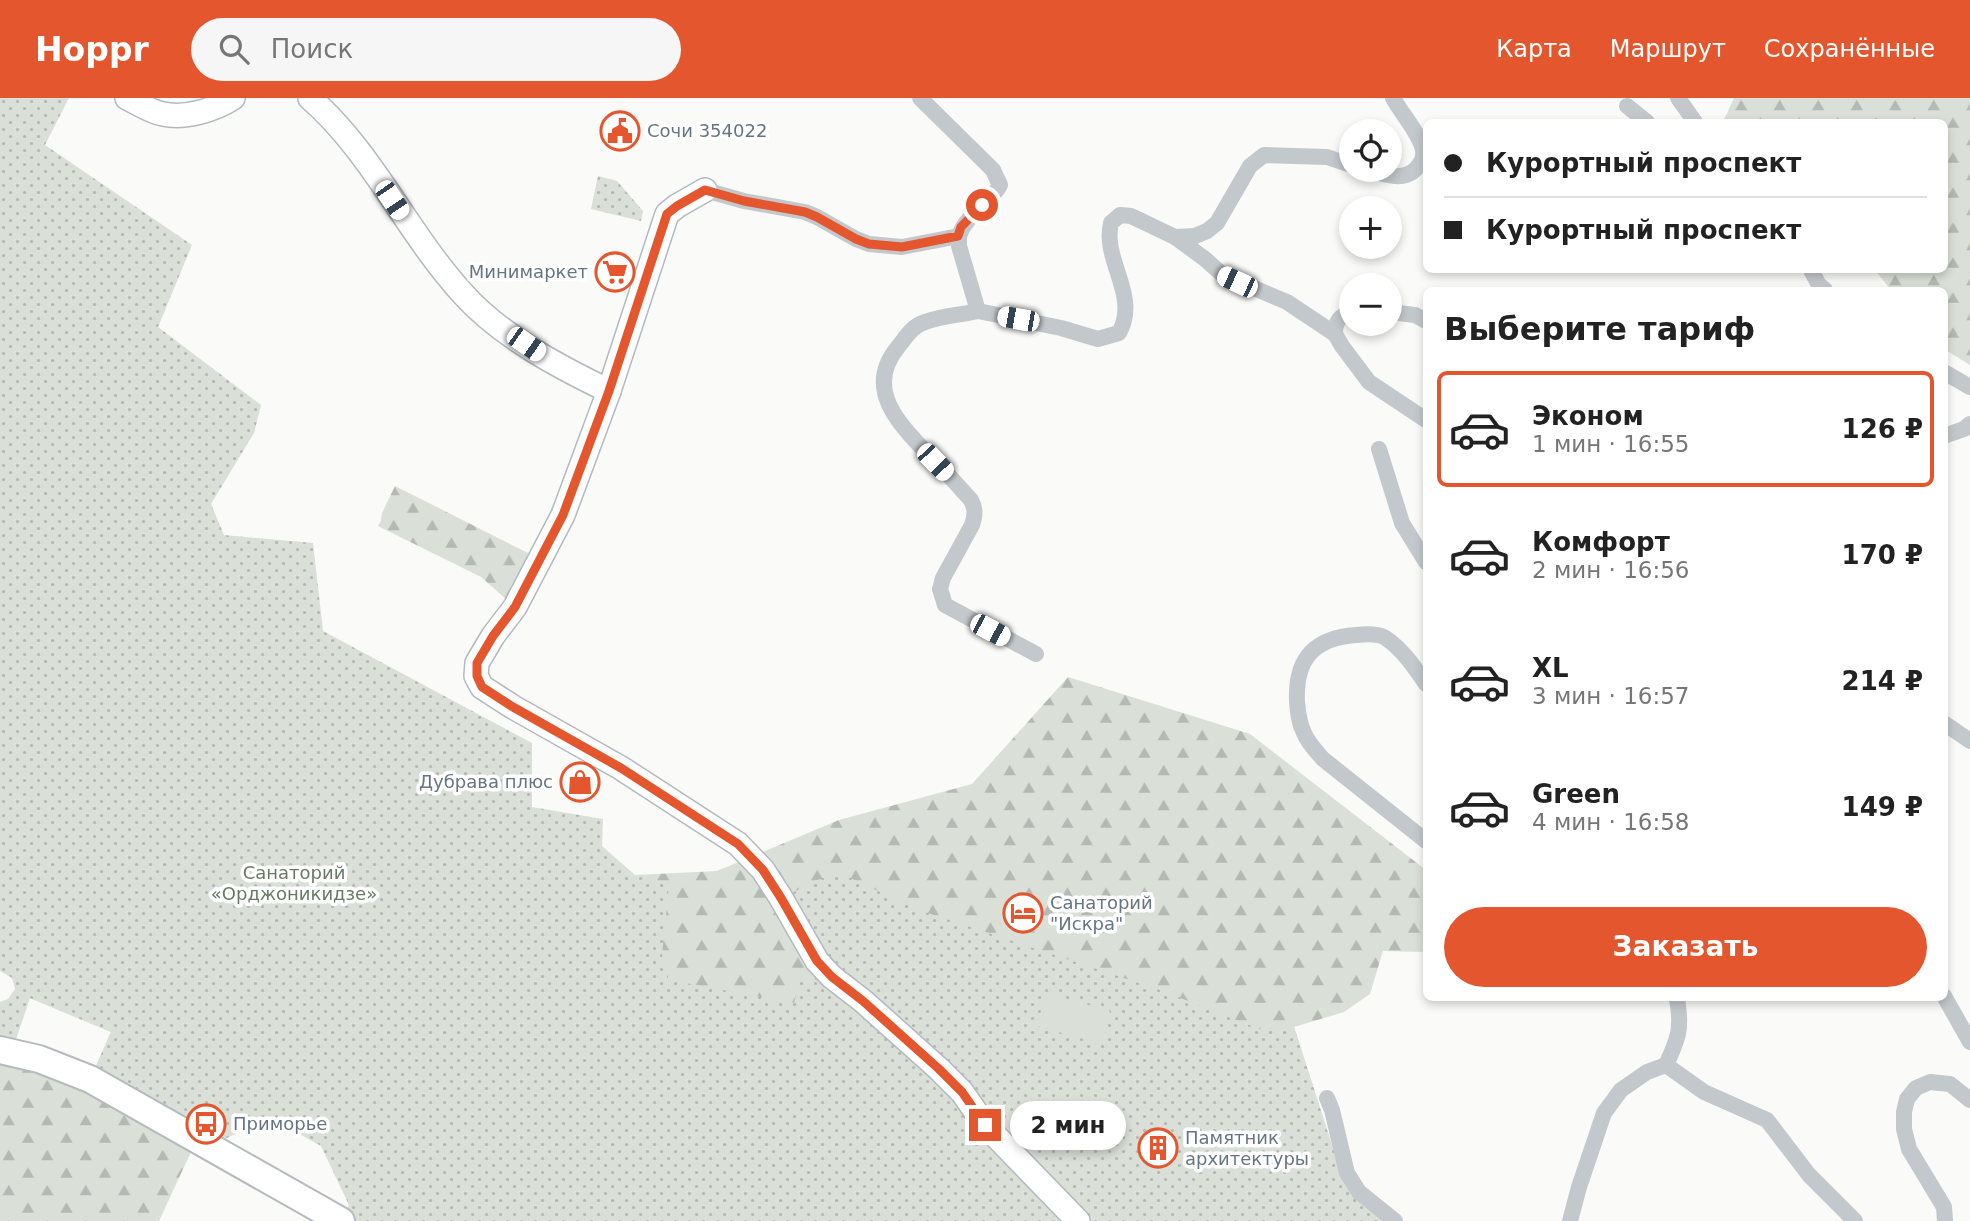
<!DOCTYPE html>
<html lang="ru">
<head>
<meta charset="utf-8">
<style>
  body { margin:0; font-family:"DejaVu Sans",sans-serif; background:#f6f6f6; color:#222; height:100vh; display:flex; flex-direction:column; font-size:26px; white-space:nowrap }
  * { box-sizing:border-box; margin:0 }
  p { font-size:23px; color:#767676 }
  .icon { flex:none; width:38px; height:38px; fill:none; stroke:currentColor; stroke-width:2; stroke-linecap:round; stroke-linejoin:round }
  .map { position:relative; flex:1; overflow:hidden }
  .drawer { position:absolute; left:1423px; top:189px; width:525px; height:714px; display:flex; flex-direction:column; background:#fff; border-radius:10px; box-shadow:0 4px 10px #0003 }
  .drawer>* { flex:none }
  .top-card { position:absolute; left:1423px; top:21px; width:525px; height:154px; border-radius:10px; box-shadow:0 4px 10px #0003; display:grid; align-content:center; height:154px; padding:0 21px; background:#fff }
  .buttons { position:absolute; left:1339px; top:21px; display:grid; gap:14px }
  .buttons a { display:grid; place-items:center; width:63px; height:63px; border-radius:50%; background:#fff; box-shadow:0 4px 10px #0003; font-size:35px }
  .end { position:absolute; width:32px; height:32px; margin:-16px; border:9px solid #e4572e; background:#fff; box-shadow:0 0 0 4px #fff }
  .from { border-radius:50% }
  .bubble { position:absolute; height:49px; border-radius:24px; background:#fff; box-shadow:0 4px 10px #0003; font-size:23px; font-weight:600; line-height:49px; text-align:center }
  .car { position:absolute; width:21px; height:42px; margin:-21px -10px; border-radius:9px; box-shadow:0 0 5px 2px #0007; background:linear-gradient(#fff 24%,#345 0 40%,#fff 0 76%,#345 0 86%,#fff 0) }
  .top-card b { display:flex; align-items:center; gap:24px; height:66px; font-size:26px }
  .top-card b+b { border-top:2px solid #e0e0e0 }
  .top-card i { width:18px; height:18px; background:#222 }
  ul { padding:0; list-style:none }
  li { display:flex; align-items:center; gap:21px; height:116px; margin:0 14px 10px; padding:0 7px; border:4px solid transparent; border-radius:10px }
  li div { flex:1 }
  li b { display:block; font-size:26px }
  li em { font-style:normal; font-weight:600 }
  li.selected { border-color:#e4572e }
  li>.icon { width:63px; height:63px; stroke-width:1.5 }
  h2 { padding:0 21px; font-size:32px; line-height:84px }
  .button { display:flex; gap:14px; margin-top:auto; padding:14px 21px }
  .button a { flex:1; height:80px; border-radius:42px; background:#e4572e; color:#fff; font-size:28px; font-weight:600; line-height:80px; text-align:center }
  header { display:flex; align-items:center; gap:42px; box-sizing:border-box; height:98px; padding:0 35px; background:#e4572e; color:#fff }
  header strong { font-size:33px }
  nav { display:flex; gap:38px; margin-inline-start:auto; font-size:24px }
  .search { width:490px; height:63px; background:#f6f6f6; display:flex; align-items:center; gap:18px; box-sizing:border-box; padding:0 24px; border-radius:38px; color:#767676; font-size:26px }
  .map>svg:first-child { display:block }
</style>
</head>
<body>
<header>
<strong>Hoppr</strong>
<div class="search"><svg class="icon" aria-label="search" viewBox="0 0 24 24"><circle cx="10" cy="10" r="6"/><path d="M15 15l6 6"/></svg>Поиск</div>
<nav><a>Карта</a><a>Маршрут</a><a>Сохранённые</a></nav>
</header>
<div class="map">
<svg width="1970" height="1123" viewBox="0 0 1970 1123">
  <defs>
    <pattern id="forest-firs" width="22" height="20" patternUnits="userSpaceOnUse" patternTransform="scale(1.75)"><rect width="22" height="20" fill="#dadfd7"/><path d="M5 1l3.5 6h-7zM16 11l3.5 6h-7z" fill="#b4b9b4"/></pattern>
    <pattern id="park-dots" width="8" height="8" patternUnits="userSpaceOnUse" patternTransform="scale(1.75)"><rect width="8" height="8" fill="#dadfd7"/><path d="M2 2h.1M6 6h.1" fill="none" stroke="#b4b9b4" stroke-width="1.8" stroke-linecap="round"/></pattern>
  </defs>
  <rect width="100%" height="100%" fill="#fafaf8"/>
  <g fill="url(#forest-firs)">
    <path d="M1734,0h236v267l-26,-16v-59h-53l-16,-20h69v-148h-221z"/>
    <path d="M395,388l145,73 -25,48 -34,-30 -103,-51 3,-5 1,-8z"/>
    <path d="M1068,579l182,57 176,136v82l-43,-1 -13,43 -26,18 -50,15 47,146 -879,48 173,-346 82,-4 122,-51 133,-36z"/>
    <path d="M0,675l197,366 -38,82h-159v-175l91,31 20,-45 -81,-34z"/>
  </g>
  <g fill="url(#park-dots)">
    <path d="M0,0h69l-24,47 147,100 -34,82 103,78 -7,28 -43,71 13,31 89,8 10,88 209,112v64l71,12 -1,27 33,29 34,10 -7,70 7,25 125,23 7,-26 40,7 -58,-86 31,-17 26,-8 76,36 247,82 96,38 35,-2 47,146 45,48h-1031l-12,-7 6,-9 -28,-59 -50,-28 -53,24 -127,-65 20,-45 -81,-34 -17,50 -13,-2v-44l8,-3 7,-10 -3,-11 -12,-7z"/>
    <path d="M598,78l19,5 26,30 -2,10 -50,-12z"/>
  </g>
  <path fill="#dadfd7" d="M1046,895l64,18 -9,33 -64,-18z"/>
  <g fill="none" stroke-linecap="round" stroke-linejoin="round">
    <g stroke="#b3babf" stroke-width="26">
      <g id="secondary">
        <path d="M127,0c11,5 24,14 36,16 22,5 51,-4 70,-16"/>
        <path d="M310,0c63,55 97,135 154,197 37,41 95,72 145,96"/>
        <path d="M705,92l-28,16 -10,8 -58,177 -46,124 -48,92 -22,29 -16,27 -1,13 6,11 31,20 108,61 117,76 25,26 18,28 36,63 15,16 31,24 76,68 23,23 23,33 93,96"/>
      </g>
    </g>
    <g stroke="#b5babe" stroke-width="30">
      <path id="primary" d="M0,952l39,9 51,20 251,142"/>
    </g>
    <g stroke="#c3c8cc" stroke-width="16">
      <path d="M1678,0l17,24"/>
      <path d="M1627,8l20,16"/>
      <path d="M1369,72c17,5 38,13 50,-5 3,-4 5,-9 4,-15 -3,-16 -22,-37 -30,-52"/>
      <path d="M705,92l39,11 61,11 12,5 39,22 13,5 33,3 57,-11c7,-22 31,-31 41,-51l-7,-15 -73,-72"/>
      <path d="M959,138v10l19,65 83,17 37,11 21,-6c21,-38 -17,-72 -8,-110l9,-8 11,1 44,21 30,22 18,16 64,27 48,32 7,12 27,36 57,38"/>
      <path d="M1175,139l20,-1 12,-5 10,-8 33,-57 14,-11 63,2 24,8"/>
      <path d="M1811,172l8,15 6,5"/>
      <path d="M978,213c-17,4 -37,5 -53,11 -13,4 -19,15 -27,25 -34,41 0,76 29,106 15,15 30,31 44,47 5,9 4,16 1,25l-29,53 -3,11 5,16 91,49"/>
      <path d="M1390,214l25,3 11,6"/>
      <path d="M1335,236c0,-13 5,-18 16,-22"/>
      <path d="M1944,274l26,15"/>
      <path d="M1944,338l20,-7 6,-5"/>
      <path d="M1379,351l23,74 24,39"/>
      <path d="M1426,586c-11,-16 -23,-34 -39,-45 -7,-6 -21,-5 -31,-4 -43,3 -61,25 -59,67 1,11 2,21 7,31 4,10 12,18 19,26l103,82"/>
      <path d="M1944,625l26,18"/>
      <path d="M1944,898l26,46"/>
      <path d="M1666,967l38,27 63,28 42,55 46,46"/>
      <path d="M1327,1000l5,12 15,63 12,19 36,29"/>
      <path d="M1570,1123l9,-34 25,-74 17,-23 26,-18 19,-7c13,-28 16,-37 11,-67"/>
      <path d="M1945,1123l-1,-14 -35,-58 -5,-20v-17l3,-13 9,-11 14,-6 20,2 20,16"/>
    </g>
    <use href="#secondary" stroke="#fff" stroke-width="23"/>
    <use href="#primary" stroke="#fff" stroke-width="26"/>
  </g>
  <g fill="none" stroke-linecap="round" stroke-linejoin="round">
    <path stroke="#e4572e" stroke-width="9" d="M982,107l-21,22 -3,9 -56,11 -33,-3 -13,-5 -39,-22 -12,-5 -61,-11 -39,-11 -28,16 -10,8 -58,177 -46,124 -48,92 -22,29 -16,27v13l5,11 31,20 108,61 117,76 25,26 18,28 36,63 15,16 31,24 76,68 23,23 23,33"/>
  </g>
  <defs>
    <g id="civic-ring" transform="scale(2.0125)"><circle r="9.5" fill="#fff" stroke="#e4572e" stroke-width="1.5"/><path d="M-.6-6.5H3V-4.5H.6V-3L4-1V1h2V6H-6V1h2V-1L-.6-3ZM-1.2 2.5V6h2.4V2.5Z" fill="#e4572e"/></g>
    <g id="supermarket-ring" transform="scale(2.0125)"><circle r="9.5" fill="#fff" stroke="#e4572e" stroke-width="1.5"/><path d="M-6-5.5h2.5l.6 2H6L4.5 2H-2.5L-4.4-4H-6ZM-1.5 3.2a1.3 1.3 0 1 0 .1 0ZM3 3.2a1.3 1.3 0 1 0 .1 0Z" fill="#e4572e"/></g>
    <g id="shop-ring" transform="scale(2.0125)"><circle r="9.5" fill="#fff" stroke="#e4572e" stroke-width="1.5"/><path d="M-5-2.5h2.3a2.7 3.5 0 0 1 5.4 0H5L5.5 6h-11ZM-1.5-2.5h3a1.5 2.3 0 0 0-3 0Z" fill="#e4572e"/></g>
    <g id="hotel-ring" transform="scale(2.0125)"><circle r="9.5" fill="#fff" stroke="#e4572e" stroke-width="1.5"/><path d="M-6-4.5h1.5V1H6V5H4.5V3h-9V5H-6ZM-4 0a1.8 1.8 0 1 1 3.6 0ZM.5 0V-2.5h3Q6-2.5 6 0Z" fill="#e4572e"/></g>
    <g id="bus-ring" transform="scale(2.0125)"><circle r="9.5" fill="#fff" stroke="#e4572e" stroke-width="1.5"/><path d="M-5-6H5V4H4V6H2V4H-2V6H-4V4H-5ZM-3.5-4V0h7V-4ZM-3.5 1.2v1.5H-2V1.2ZM2 1.2v1.5H3.5V1.2Z" fill="#e4572e"/></g>
    <g id="building-ring" transform="scale(2.0125)"><circle r="9.5" fill="#fff" stroke="#e4572e" stroke-width="1.5"/><path d="M-4-6H4V6H1V3H-1V6H-4ZM-2.5-4.3h1.7v1.8h-1.7ZM.8-4.3h1.7v1.8H.8ZM-2.5-1h1.7V.8h-1.7ZM.8-1h1.7V.8H.8Z" fill="#e4572e"/></g>
  </defs>
  <g fill-rule="evenodd">
    <use href="#civic-ring" x="620" y="33"/>
    <use href="#supermarket-ring" x="615" y="174"/>
    <use href="#shop-ring" x="580" y="684"/>
    <use href="#hotel-ring" x="1023" y="815"/>
    <use href="#bus-ring" x="206" y="1026"/>
    <use href="#building-ring" x="1158" y="1050"/>
  </g>
  <g text-anchor="middle" stroke-width="7" stroke-linejoin="round" paint-order="stroke">
    <g font-size="18" fill="#657683" stroke="#fff" text-anchor="start">
      <text x="647" y="39">Сочи 354022</text>
      <text x="588" y="180" text-anchor="end">Минимаркет</text>
      <text x="553" y="690" text-anchor="end">Дубрава плюс</text>
      <text x="1050" y="811">Санаторий<tspan x="1050" dy="21">"Искра"</tspan></text>
      <text x="233" y="1032">Приморье</text>
      <text x="1185" y="1046">Памятник<tspan x="1185" dy="21">архитектуры</tspan></text>
    </g>
    <g font-size="18" fill="#687a64" stroke="#fff">
      <text x="294" y="781">Санаторий<tspan x="294" dy="21">«Орджоникидзе»</tspan></text>
    </g>
  </g>
</svg>
<div class="buttons">
<a><svg class="icon" aria-label="locate" viewBox="0 0 24 24"><circle cx="12" cy="12" r="6"/><path d="M12 2v4M12 18v4M2 12h4M18 12h4"/></svg></a>
<a>+</a>
<a>−</a>
</div>
<i class="end from" style="left:982px;top:107px"></i>
<i class="end" style="left:985px;top:1027px"></i>
<div class="bubble" style="left:1010px;top:1003px;width:116px">2 мин</div>
<i class="car" style="left:392px;top:102px;rotate:146deg"></i>
<i class="car" style="left:1237px;top:184px;rotate:295deg"></i>
<i class="car" style="left:1018px;top:221px;rotate:280deg"></i>
<i class="car" style="left:526px;top:246px;rotate:125deg"></i>
<i class="car" style="left:935px;top:364px;rotate:136deg"></i>
<i class="car" style="left:990px;top:532px;rotate:118deg"></i>
<div class="top-card">
<b><i class="from"></i>Курортный проспект</b>
<b><i></i>Курортный проспект</b>
</div>
<section class="drawer">
<h2>Выберите тариф</h2>
<ul>
<li class="selected"><svg class="icon" aria-label="car" viewBox="0 0 24 24"><path d="M5 17H2v-5l4-1 3-4h7l3 4 3 1v5h-3M9 17h6M6 11h13"/><circle cx="7" cy="17" r="2"/><circle cx="17" cy="17" r="2"/></svg><div><b>Эконом</b><p>1 мин · 16:55</p></div><em>126 ₽</em></li>
<li><svg class="icon" aria-label="car" viewBox="0 0 24 24"><path d="M5 17H2v-5l4-1 3-4h7l3 4 3 1v5h-3M9 17h6M6 11h13"/><circle cx="7" cy="17" r="2"/><circle cx="17" cy="17" r="2"/></svg><div><b>Комфорт</b><p>2 мин · 16:56</p></div><em>170 ₽</em></li>
<li><svg class="icon" aria-label="car" viewBox="0 0 24 24"><path d="M5 17H2v-5l4-1 3-4h7l3 4 3 1v5h-3M9 17h6M6 11h13"/><circle cx="7" cy="17" r="2"/><circle cx="17" cy="17" r="2"/></svg><div><b>XL</b><p>3 мин · 16:57</p></div><em>214 ₽</em></li>
<li><svg class="icon" aria-label="car" viewBox="0 0 24 24"><path d="M5 17H2v-5l4-1 3-4h7l3 4 3 1v5h-3M9 17h6M6 11h13"/><circle cx="7" cy="17" r="2"/><circle cx="17" cy="17" r="2"/></svg><div><b>Green</b><p>4 мин · 16:58</p></div><em>149 ₽</em></li>
</ul>
<div class="button"><a>Заказать</a></div>
</section>
</div>
</body>
</html>
